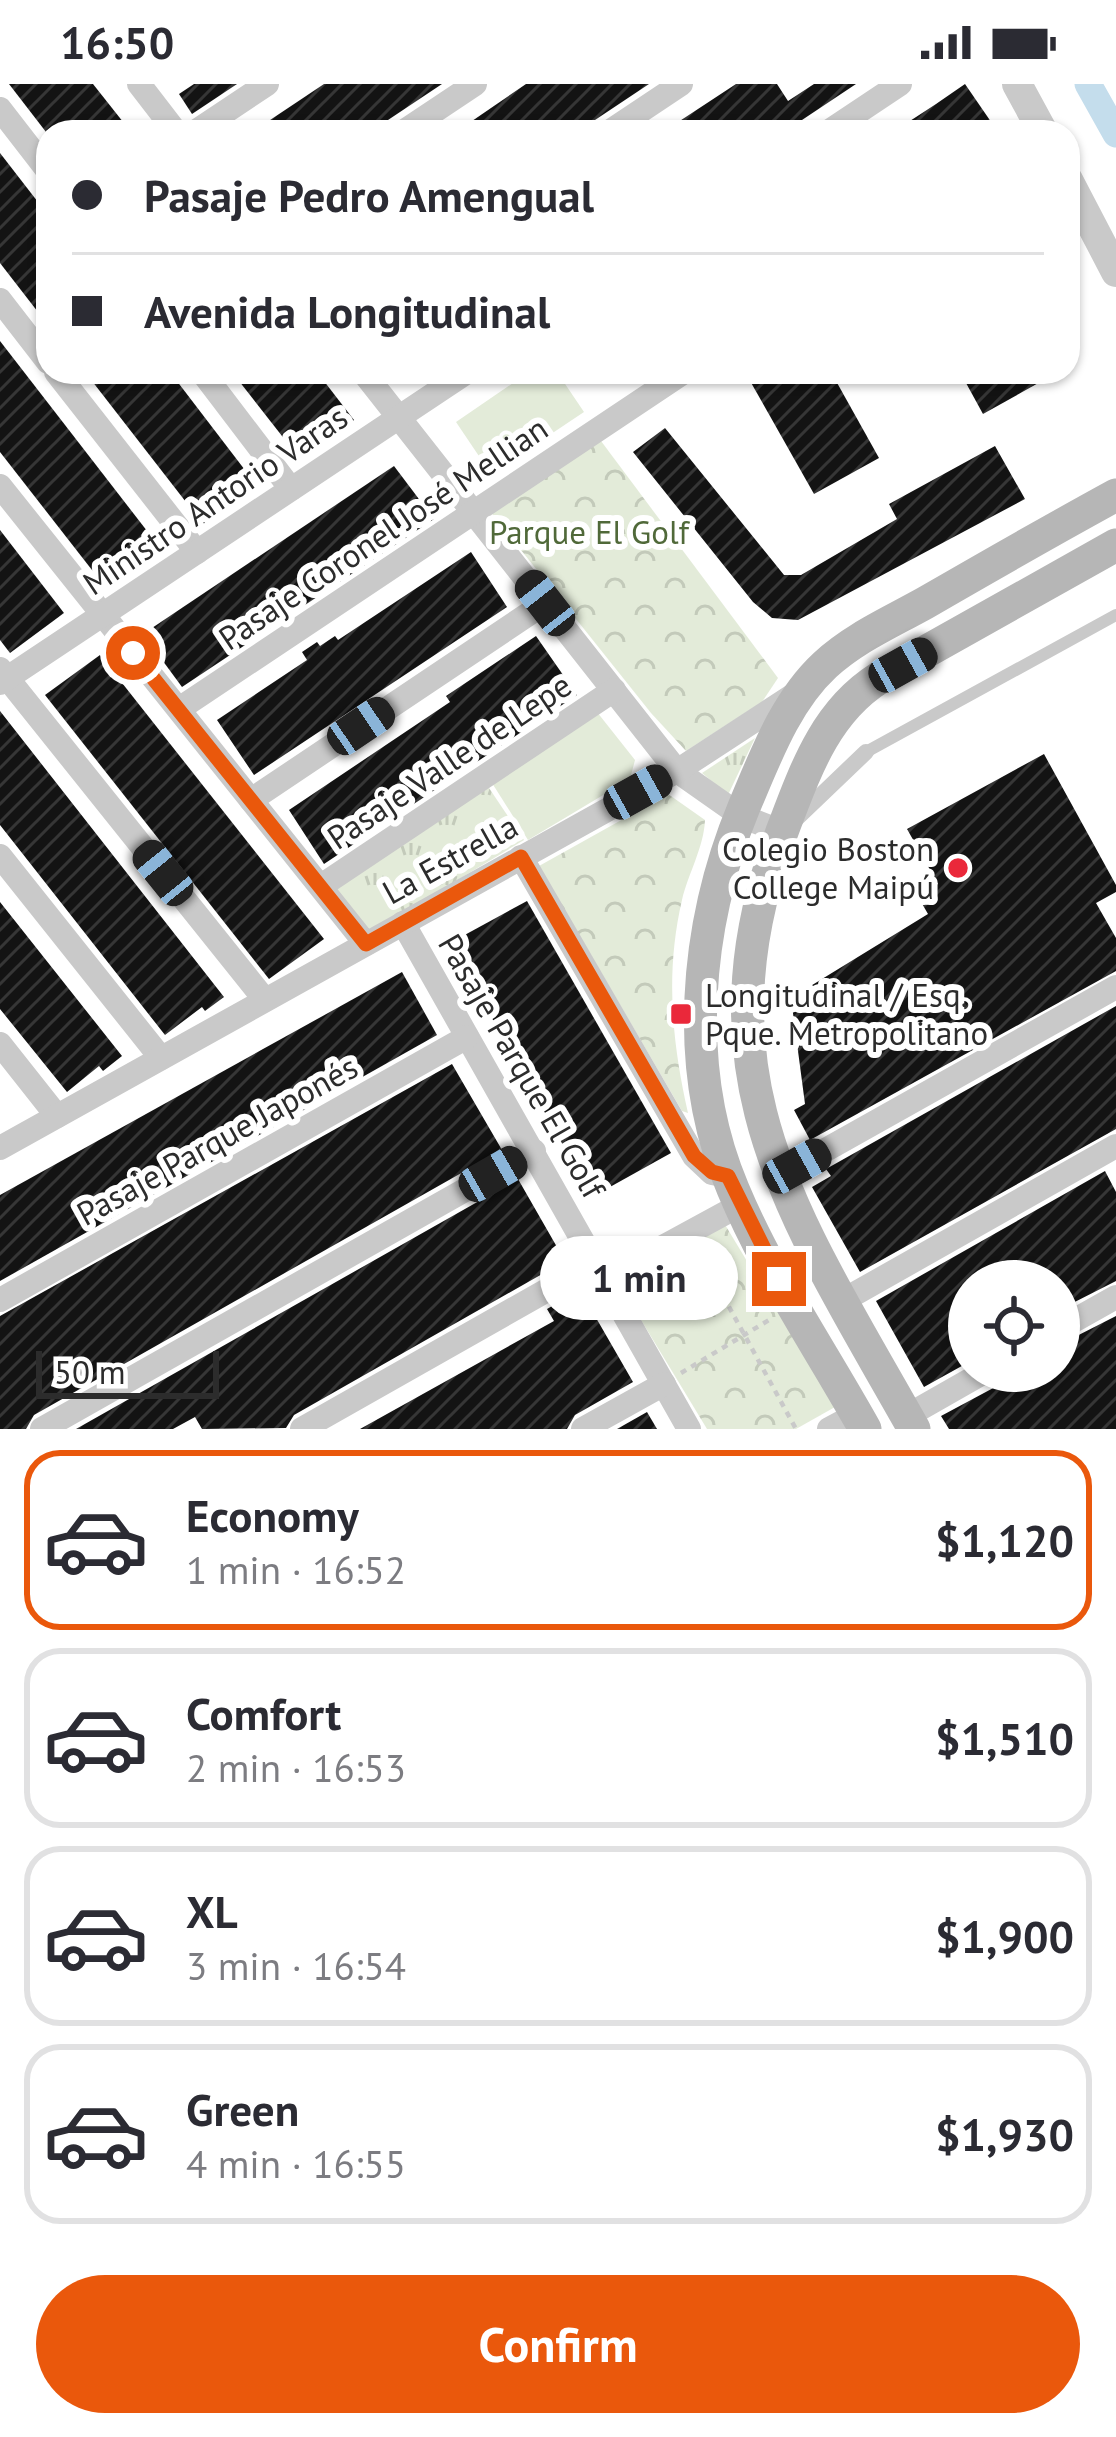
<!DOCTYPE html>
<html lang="en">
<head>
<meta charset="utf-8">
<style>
  body { margin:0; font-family:"PT Sans",sans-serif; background:#f2f2f3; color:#2b2b33; height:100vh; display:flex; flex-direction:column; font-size:45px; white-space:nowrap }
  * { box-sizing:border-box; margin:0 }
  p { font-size:39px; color:#7c7c81 }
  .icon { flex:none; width:66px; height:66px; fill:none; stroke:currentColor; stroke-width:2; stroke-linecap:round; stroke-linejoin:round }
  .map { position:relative; height:1345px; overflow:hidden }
  .drawer { display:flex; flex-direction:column; background:#fff; flex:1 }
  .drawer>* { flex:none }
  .banner { position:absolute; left:36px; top:36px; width:1044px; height:264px; border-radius:36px; box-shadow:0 3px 9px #0004; display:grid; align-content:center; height:264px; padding:0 36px; background:#fff }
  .controls { position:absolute; left:948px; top:1176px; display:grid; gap:24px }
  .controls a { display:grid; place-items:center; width:132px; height:132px; border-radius:50%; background:#fff; box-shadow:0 3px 9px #0004; font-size:60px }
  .scale { position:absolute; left:36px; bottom:30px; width:183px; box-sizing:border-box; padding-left:12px; border:6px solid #2c2c2c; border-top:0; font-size:33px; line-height:42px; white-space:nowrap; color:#2c2c2c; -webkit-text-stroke:9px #fff; paint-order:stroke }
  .end { position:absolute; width:54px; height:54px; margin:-27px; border:15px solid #ea580c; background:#fff; box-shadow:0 0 0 6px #fff }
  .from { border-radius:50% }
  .bubble { position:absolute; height:84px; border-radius:42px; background:#fff; box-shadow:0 3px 9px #0004; font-size:39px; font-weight:700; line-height:84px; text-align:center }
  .car { position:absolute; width:36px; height:72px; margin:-36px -18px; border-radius:15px; box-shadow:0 0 9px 3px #0007; background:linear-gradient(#222 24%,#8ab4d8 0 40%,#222 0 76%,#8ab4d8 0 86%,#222 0) }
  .banner b { display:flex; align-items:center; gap:42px; height:114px; font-size:45px }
  .banner b+b { border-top:3px solid #e1e1e2 }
  .banner i { width:30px; height:30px; background:#2b2b33 }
  ul { padding:21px 0 0; list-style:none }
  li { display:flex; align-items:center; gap:36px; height:180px; margin:0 24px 18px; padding:0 12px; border:6px solid #e1e1e2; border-radius:36px }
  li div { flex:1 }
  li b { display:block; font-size:45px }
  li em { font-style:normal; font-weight:700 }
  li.current { border-color:#ea580c }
  li>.icon { width:108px; height:108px; stroke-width:1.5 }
  .primary-button { display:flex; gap:24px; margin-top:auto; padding:24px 36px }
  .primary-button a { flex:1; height:138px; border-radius:72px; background:#ea580c; color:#fff; font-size:48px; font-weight:700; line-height:138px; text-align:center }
  .status { display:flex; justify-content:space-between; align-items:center; height:84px; padding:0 60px; background:#fff; direction:ltr }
  .status svg { height:33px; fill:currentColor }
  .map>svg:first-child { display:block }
</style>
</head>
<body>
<div class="status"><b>16:50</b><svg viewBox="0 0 49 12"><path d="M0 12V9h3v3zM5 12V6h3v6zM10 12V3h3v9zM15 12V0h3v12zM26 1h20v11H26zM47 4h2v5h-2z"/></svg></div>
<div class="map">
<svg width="1116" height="1345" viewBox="0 0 1116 1345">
  <defs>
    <pattern id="grass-tufts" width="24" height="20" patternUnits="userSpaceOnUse" patternTransform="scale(3)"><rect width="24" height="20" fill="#e3ebd9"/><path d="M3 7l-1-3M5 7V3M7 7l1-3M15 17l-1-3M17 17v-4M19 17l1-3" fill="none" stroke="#c3caba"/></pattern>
    <pattern id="park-crowns" width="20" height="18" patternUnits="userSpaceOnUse" patternTransform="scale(3)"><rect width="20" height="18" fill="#e3ebd9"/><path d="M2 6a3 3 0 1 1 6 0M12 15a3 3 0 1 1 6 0" fill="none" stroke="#c3caba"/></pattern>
    <pattern id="building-hatch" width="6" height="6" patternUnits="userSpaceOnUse" patternTransform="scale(3)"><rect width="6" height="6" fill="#131313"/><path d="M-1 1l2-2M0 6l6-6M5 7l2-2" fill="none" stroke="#363636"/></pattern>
  </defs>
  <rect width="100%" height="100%" fill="#fff"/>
  <g fill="url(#grass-tufts)">
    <path d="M755,654l-27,57 -26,-22z"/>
    <path d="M487,701l37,55 -155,93 -37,-46z"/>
  </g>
  <g fill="url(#park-crowns)">
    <path d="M601,357l177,237 -16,24 -76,49 -35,-38 -162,-203z"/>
    <path d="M668,710l37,26c-1,27 -17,54 -23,80 -17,73 -10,142 6,213l-6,-2 -143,-245z"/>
    <path d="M724,1139l111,184 -39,22h-89l-89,-147z"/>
  </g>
  <g fill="#e3ebd9">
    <path d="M529,288h28l27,40 -93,62 -35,-52z"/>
    <path d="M597,628l38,48 -5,19 -102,61 -36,-57z"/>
  </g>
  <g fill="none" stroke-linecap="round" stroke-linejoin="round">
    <path stroke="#c4ddec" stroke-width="27" d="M1088,0l28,50"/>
  </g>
  <g fill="url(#building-hatch)">
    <path d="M9,0h84l38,48h-85z"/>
    <path d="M194,0h43l-45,30 -13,-20z"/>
    <path d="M324,0h118l-72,48h-118z"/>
    <path d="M526,0h123l-72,48h-121z"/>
    <path d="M736,0h41l11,17 26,-17h42l-72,48h-121z"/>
    <path d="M965,0l33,48h-105l43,-28z"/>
    <path d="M0,69l48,62v110l-48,-62z"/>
    <path d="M0,257l161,208 -55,39 -106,-136z"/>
    <path d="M85,288h85l88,115 -55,37z"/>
    <path d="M232,288h85l37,48 -54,39z"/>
    <path d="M745,288h86l48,86 -65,36z"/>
    <path d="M960,288h98l-75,42z"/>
    <path d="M665,344l119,147h17l96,-56 -8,-15 106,-58 30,53 -227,121 -26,-2 -19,-16 -120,-150z"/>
    <path d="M394,382l40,53 -252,168 -39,-53z"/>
    <path d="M0,446l64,83 -54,40 -10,-13z"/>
    <path d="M471,468l36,55 -253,168 -37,-55 90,-60 -5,-8 15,-10 3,4 15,-10 3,4z"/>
    <path d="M536,552l41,59 -253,169 -35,-54 161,-108 -4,-6z"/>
    <path d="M100,571l224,284 -55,40 -224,-284z"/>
    <path d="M0,627l224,286 -19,14 -3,-4 -37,28 -165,-210z"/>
    <path d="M1044,670l72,131v7l-20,11 20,35v33l-306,169 -16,-30 11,-6 -14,-106 137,-84 -11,-19 21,-11 -31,-55z"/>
    <path d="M527,817l144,252 -79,44 -142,-254z"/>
    <path d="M0,818l122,154 -19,15 -4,-5 -32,26 -67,-83z"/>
    <path d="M402,888l35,63 -437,246v-86z"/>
    <path d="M1116,922v123l-256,143 -48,-85 19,-11 -5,-7z"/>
    <path d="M452,980l50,86 -468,265 -8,14h-26v-113z"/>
    <path d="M1105,1087l11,21v89l-57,29v-29h-90v81l-45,25 -48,-86z"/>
    <path d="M518,1095l47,82 -271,154 -8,13 -84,1 -7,-12 -22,12h-97z"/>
    <path d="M580,1206l53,92 -58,33 -8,14h-207l194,-108 -7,-12z"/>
    <path d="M1116,1232v113h-167l-8,-13 84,-45h34v-26z"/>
    <path d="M647,1328l10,17h-40z"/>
  </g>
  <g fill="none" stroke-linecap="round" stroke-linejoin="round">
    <g stroke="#c9c9c9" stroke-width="4.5" stroke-dasharray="6 6" stroke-linecap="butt">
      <path d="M700,1170l96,175"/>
      <path d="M681,1289l88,-53"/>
    </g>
    <path stroke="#c9c9c9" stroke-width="12" d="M866,668l250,-137"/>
    <path stroke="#c9c9c9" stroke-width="16" d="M796,735l70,-67"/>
    <g stroke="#c9c9c9" stroke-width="24">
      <path d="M139,0l37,48"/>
      <path d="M0,25l48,62"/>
      <path d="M195,48l72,-48"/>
      <path d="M403,48l72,-48"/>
      <path d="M609,48l72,-48"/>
      <path d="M828,48l72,-48"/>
      <path d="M0,216l48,62"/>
      <path d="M56,288l141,180"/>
      <path d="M202,288l89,117"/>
      <path d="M363,288l314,399 64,45 41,16"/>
      <path d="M0,402l366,458"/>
      <path d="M0,585l265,331"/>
      <path d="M0,599l467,-311"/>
      <path d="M179,625l505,-337"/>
      <path d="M251,716l294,-197"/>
      <path d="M0,772l161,202"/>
      <path d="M521,773l173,299 18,17 15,3"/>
      <path d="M321,802l293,-196"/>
      <path d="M403,839l286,506"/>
      <path d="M0,960l57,72"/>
      <path d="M0,1064l677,-377 118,-77"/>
      <path d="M781,1096l16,-14 319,-179"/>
      <path d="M604,1195l136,-74"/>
      <path d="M0,1216l467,-263"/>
      <path d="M842,1217l274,-155"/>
      <path d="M1059,1245l57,-32"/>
      <path d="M907,1332l79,-45"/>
      <path d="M42,1345l492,-278"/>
      <path d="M302,1345l293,-166"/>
      <path d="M583,1345l81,-45"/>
      <path d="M829,1345l28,-15"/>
    </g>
    <g stroke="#c9c9c9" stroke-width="30">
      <path d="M1017,0l26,48"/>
      <path d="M1068,96l48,92"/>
    </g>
    <g stroke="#b6b6b6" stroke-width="33">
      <path d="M865,1345c-44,-79 -97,-156 -132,-240 -51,-120 -38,-264 11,-382 21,-49 41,-105 81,-142 29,-27 66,-43 100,-62 64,-37 127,-73 191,-108"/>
      <path d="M914,1345c-120,-214 -226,-355 -128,-608 21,-55 41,-110 93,-143l237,-133"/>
    </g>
  </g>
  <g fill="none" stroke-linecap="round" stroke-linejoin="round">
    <path stroke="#ea580c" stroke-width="15" d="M133,569l233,291 155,-87 173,299 18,16 16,4 51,103"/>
  </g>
  <g fill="#ea283a" stroke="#fff" stroke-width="4.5">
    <circle cx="958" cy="784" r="12"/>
    <rect x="669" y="918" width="24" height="24" rx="6"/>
  </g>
  <g text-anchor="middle" stroke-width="12" stroke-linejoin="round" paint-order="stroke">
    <g font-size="33" fill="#2c2c2c" stroke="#fff">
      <text transform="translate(215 416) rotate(-34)" y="12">Ministro Antorio Varas</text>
      <text transform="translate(383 449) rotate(-34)" y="12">Pasaje Coronel José Mellian</text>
      <text transform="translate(449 677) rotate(-34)" y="12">Pasaje Valle de Lepe</text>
      <text transform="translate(450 775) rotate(-29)" y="12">La Estrella</text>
      <text transform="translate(522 982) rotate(60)" y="12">Pasaje Parque El Golf</text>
      <text transform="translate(217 1056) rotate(-29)" y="12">Pasaje Parque Japonés</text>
    </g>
    <g font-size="33" fill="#506939" stroke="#fff">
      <text x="589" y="460">Parque El Golf</text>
    </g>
    <g font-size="33" fill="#2c2c2c" stroke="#fff" text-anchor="end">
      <text x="934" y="777">Colegio Boston<tspan x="934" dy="38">College Maipú</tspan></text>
      <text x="705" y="923" text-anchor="start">Longitudinal / Esq.<tspan x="705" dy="38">Pque. Metropolitano</tspan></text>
    </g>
  </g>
</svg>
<div class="controls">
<a><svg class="icon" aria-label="locate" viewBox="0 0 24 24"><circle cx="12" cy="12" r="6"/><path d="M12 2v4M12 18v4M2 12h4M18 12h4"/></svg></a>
</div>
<div class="scale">50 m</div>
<i class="end from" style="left:133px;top:569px"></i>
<i class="end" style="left:779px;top:1195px"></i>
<div class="bubble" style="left:540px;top:1152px;width:198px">1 min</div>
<i class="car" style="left:545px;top:519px;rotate:322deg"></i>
<i class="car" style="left:903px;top:581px;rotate:61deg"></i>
<i class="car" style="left:361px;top:642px;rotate:56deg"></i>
<i class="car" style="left:638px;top:708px;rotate:61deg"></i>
<i class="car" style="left:163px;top:789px;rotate:321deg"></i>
<i class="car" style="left:797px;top:1082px;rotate:61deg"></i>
<i class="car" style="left:493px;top:1090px;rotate:60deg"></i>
<div class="banner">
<b><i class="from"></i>Pasaje Pedro Amengual</b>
<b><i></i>Avenida Longitudinal</b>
</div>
</div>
<section class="drawer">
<ul>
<li class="current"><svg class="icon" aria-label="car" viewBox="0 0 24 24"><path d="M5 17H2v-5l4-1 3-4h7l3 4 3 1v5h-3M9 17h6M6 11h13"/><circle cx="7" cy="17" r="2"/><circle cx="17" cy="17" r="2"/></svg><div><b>Economy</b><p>1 min · 16:52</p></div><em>$1,120</em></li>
<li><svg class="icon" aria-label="car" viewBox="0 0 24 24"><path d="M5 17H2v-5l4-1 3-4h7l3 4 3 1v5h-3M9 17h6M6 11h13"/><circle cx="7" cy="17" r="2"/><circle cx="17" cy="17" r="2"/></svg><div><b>Comfort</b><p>2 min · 16:53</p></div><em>$1,510</em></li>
<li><svg class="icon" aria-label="car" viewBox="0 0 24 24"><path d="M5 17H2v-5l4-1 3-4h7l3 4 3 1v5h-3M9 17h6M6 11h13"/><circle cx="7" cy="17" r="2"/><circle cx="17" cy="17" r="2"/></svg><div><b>XL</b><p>3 min · 16:54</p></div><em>$1,900</em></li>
<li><svg class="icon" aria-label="car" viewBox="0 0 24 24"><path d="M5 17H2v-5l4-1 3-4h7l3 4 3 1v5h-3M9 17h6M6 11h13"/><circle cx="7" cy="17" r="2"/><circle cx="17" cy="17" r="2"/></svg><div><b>Green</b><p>4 min · 16:55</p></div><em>$1,930</em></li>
</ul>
<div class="primary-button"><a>Confirm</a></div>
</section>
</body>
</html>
